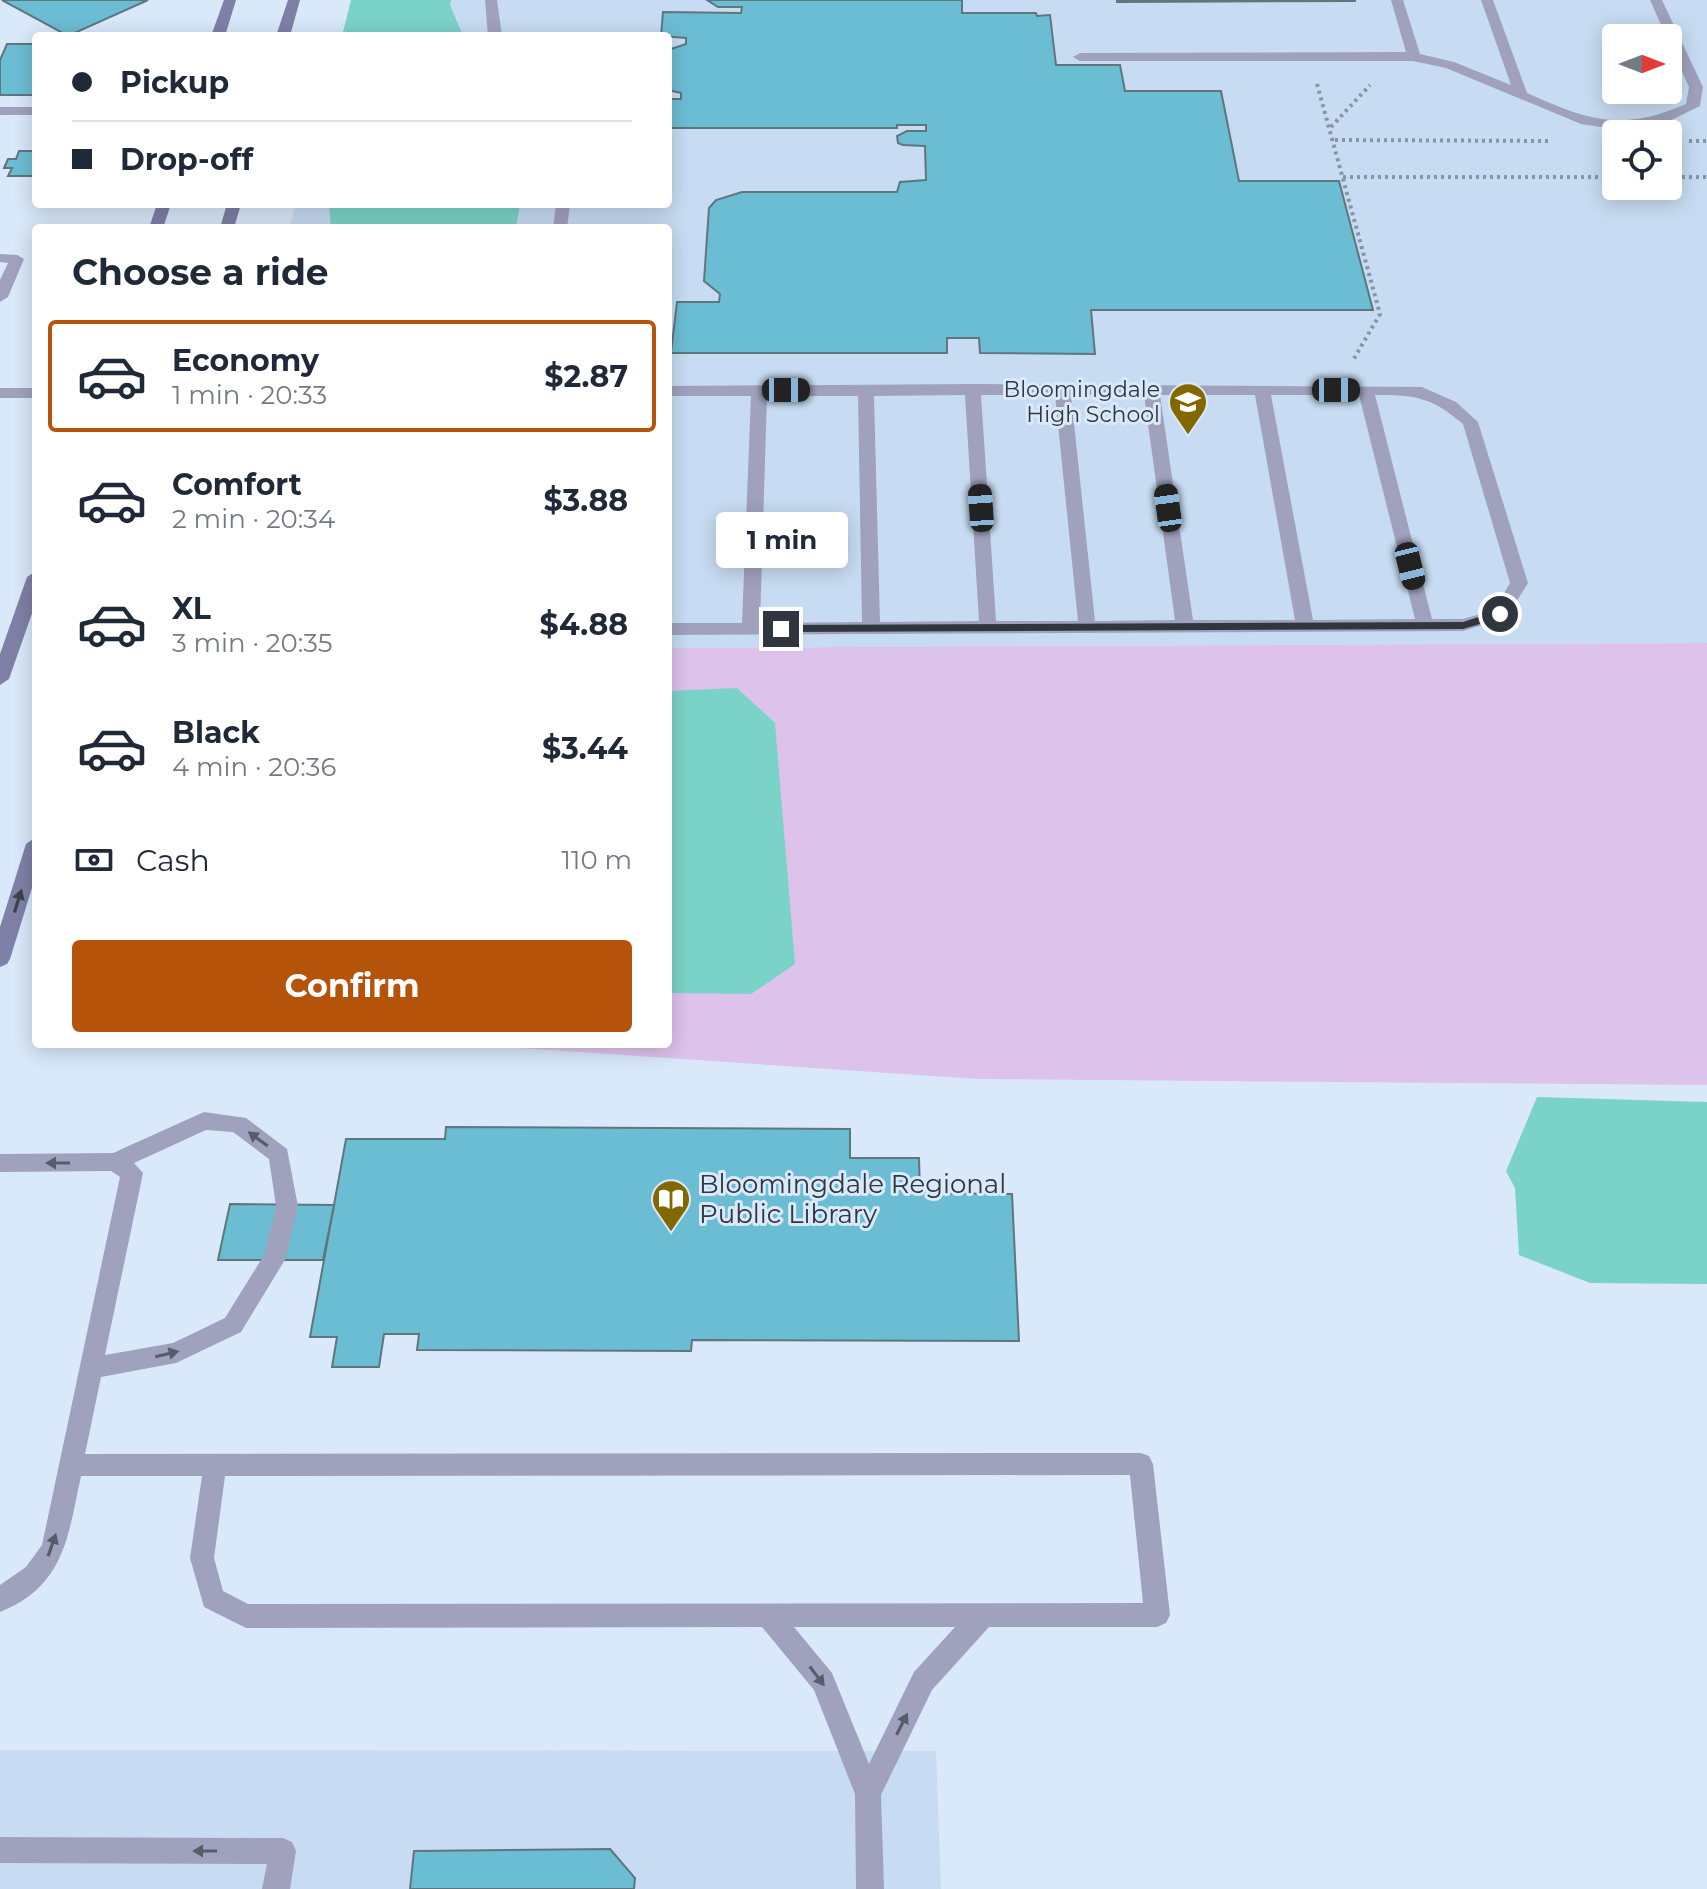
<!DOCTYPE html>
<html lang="en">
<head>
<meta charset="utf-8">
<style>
  body { margin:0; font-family:Montserrat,sans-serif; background:#f6f6f7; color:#1f2937; height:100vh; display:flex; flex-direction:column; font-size:30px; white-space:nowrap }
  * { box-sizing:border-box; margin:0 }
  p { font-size:26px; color:#747a83 }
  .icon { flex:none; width:44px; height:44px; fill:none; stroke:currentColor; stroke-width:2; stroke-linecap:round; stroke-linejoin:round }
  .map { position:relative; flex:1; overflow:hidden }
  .sheet { position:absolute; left:32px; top:224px; width:640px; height:824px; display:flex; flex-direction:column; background:#fff; border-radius:8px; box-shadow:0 4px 20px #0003 }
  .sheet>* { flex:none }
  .guide { position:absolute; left:32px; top:32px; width:640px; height:176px; border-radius:8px; box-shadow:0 4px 20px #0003; display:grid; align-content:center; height:176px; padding:0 40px; background:#fff }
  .needle { width:52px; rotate:90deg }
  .fabs { position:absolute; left:1602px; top:24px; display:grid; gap:16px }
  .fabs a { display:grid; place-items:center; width:80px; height:80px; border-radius:8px; background:#fff; box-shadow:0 4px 20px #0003; font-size:40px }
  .end { position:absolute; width:36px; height:36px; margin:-18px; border:10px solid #30363d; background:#fff; box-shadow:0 0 0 4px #fff }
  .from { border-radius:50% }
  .bubble { position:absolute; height:56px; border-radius:8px; background:#fff; box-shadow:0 4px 20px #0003; font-size:26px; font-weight:700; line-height:56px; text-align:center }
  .car { position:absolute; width:24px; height:48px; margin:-24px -12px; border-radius:10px; box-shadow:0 0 6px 2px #0007; background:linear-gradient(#222 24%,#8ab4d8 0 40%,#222 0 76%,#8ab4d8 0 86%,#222 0) }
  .guide b { display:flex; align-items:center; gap:28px; height:76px; font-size:30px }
  .guide b+b { border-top:2px solid #e0e1e3 }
  .guide i { width:20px; height:20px; background:#1f2937 }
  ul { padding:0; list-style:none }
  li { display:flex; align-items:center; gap:24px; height:112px; margin:0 16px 12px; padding:0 24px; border:4px solid transparent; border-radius:8px }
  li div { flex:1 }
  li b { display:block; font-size:30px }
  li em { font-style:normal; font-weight:700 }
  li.selected { border-color:#b45309 }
  li>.icon { width:72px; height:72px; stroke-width:1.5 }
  h2 { padding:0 40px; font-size:36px; line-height:96px }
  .pay { display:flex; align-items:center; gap:20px; height:88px; padding:0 40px; font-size:30px }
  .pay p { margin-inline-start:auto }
  .primary-button { display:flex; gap:16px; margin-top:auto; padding:16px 40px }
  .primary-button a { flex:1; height:92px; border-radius:8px; background:#b45309; color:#fff; font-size:32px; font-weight:700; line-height:92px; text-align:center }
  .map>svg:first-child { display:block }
</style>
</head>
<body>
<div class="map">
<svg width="1707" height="1889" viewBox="0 0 1707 1889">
  <rect width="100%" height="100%" fill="#d9e9fa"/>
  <g fill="#c7dcf2" fill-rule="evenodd">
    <path d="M355,0h1352v643l-1039,5v-420h-379l7,-24h372v-168h-324zM1616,38h52v52h-52zM1616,134h52v52h-52z"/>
    <path d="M0,1750l936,1 5,138h-941z"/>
  </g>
  <path fill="#ddc2ec" d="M1707,643v442l-730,-6 -515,-35h206v-396z"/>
  <g fill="#7bd3c8">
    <path d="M351,0h100l-1,5 13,31h-121z"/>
    <path d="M329,204h191l-4,24h-185z"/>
    <path d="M737,688l38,35 20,241 -44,30 -83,-1v-302z"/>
    <path d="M1537,1097l170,5v182l-117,-1 -71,-28 -4,-67 -9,-17z"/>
  </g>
  <g fill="#6bbdd4" stroke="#5f767d" stroke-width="2">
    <path d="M2,0h146l-80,36z"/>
    <path d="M707,0h255v13h74l1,3 13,-1 6,50h64l5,26h96l18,90h100l34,129h-282l4,44 -115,-1 -1,-15h-32v15h-276l6,-51h42l1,-8 -16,-13 5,-73 7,-8 26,-8h155l3,-10 26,-2 -1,-34 -22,-1 -5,-2 -1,-7 10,-5h19v-6h-29v3h-229v-29h13v-6l-13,-3v-40l18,-6v-6l-25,-2 2,-24 78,1 1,-6h-24z"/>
    <path d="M1117,0h238v1l-238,1z"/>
    <path d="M7,44h29v51h-36v-35z"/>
    <path d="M19,151h17v25h-28l4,-8h-8l4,-9h8z"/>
    <path d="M446,1127l404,2v29h69l1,35 92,1 7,147 -327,-1 -1,11 -274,-1 2,-16h-35l-5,33h-47l5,-30h-27l36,-198h99z"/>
    <path d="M230,1204l104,1 -11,55h-105z"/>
    <path d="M610,1849l25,29 -1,11h-224l4,-38z"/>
  </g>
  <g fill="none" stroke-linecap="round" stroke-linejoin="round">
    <g stroke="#8994a0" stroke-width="4" stroke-dasharray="3 4" stroke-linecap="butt">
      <path d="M1317,84l63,230 -28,48"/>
      <path d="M1331,127l39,-42"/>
      <path d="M1335,140l215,1"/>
      <path d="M1689,141h18"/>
      <path d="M1343,177h273"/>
      <path d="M1668,177h39"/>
    </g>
    <g fill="#a0a2bd" fill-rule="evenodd">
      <path d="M485,0h12l5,36h-14z"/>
      <path d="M1391,0h12l17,54 34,8 57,23 -30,-85h12l34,93c63,28 94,39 159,11l3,-17 -39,-87h12l41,87 -3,19 -39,19 -40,5 -40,-6 -135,-56 -33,-7h-333l-7,-4 7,-4 326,-1z"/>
      <rect x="0" y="107" width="36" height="8"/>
      <path d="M556,204h14l-3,24h-14z"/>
      <path d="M0,254l17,1 7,4 -16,38 -8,5v-22l8,-17 -8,-1z"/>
      <path d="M973,384l449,3 34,15 22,20 50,161 -22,35 -43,13 -795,4v-12h74l9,-227h-83v-10zM965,395l14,226 -99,1 -6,-226zM981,395h74l23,226h-82zM1071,395h73l31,225 -80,1zM1160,395h95l40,225h-102zM1271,395h88l56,224 -102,1zM1375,395c41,0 56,2 88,29l47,159 -16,27 -31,9h-31zM767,396h91l4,226 -102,1z"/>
      <rect x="0" y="388" width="36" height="10"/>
      <path d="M204,1112l42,6 41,31 11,57 -12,52 -45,74 -65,31 -75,14 -16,77 1056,-1 8,3 4,8 17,151 -4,8 -9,4h-168l-57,63 -51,105 3,94h-28l-1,-95 -41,-104 -52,-63 -516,1 -42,-21 -14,-49 12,-82h-121c-13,60 -16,110 -81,136v-27l26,-18 16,-22 78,-368 -9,-6 -111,1v-18l113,-1zM206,1130l27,2 36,27 7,47 -12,49 -39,63 -52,25 -68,12 38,-182 -9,-10zM1130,1475l13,128 -895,1 -25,-13 -9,-33 11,-82zM794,1627h161l-41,45 -45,92 -37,-91z"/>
      <path d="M0,1837l283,1 9,4 4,9 -6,38h-28l5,-25 -267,-1z"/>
    </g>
    <g fill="#7e80a7" fill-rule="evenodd">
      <path d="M224,0h12l-11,36h-14z"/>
      <path d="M288,0h12l-10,36h-14z"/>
      <path d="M157,204h14l-8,24h-14z"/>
      <path d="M227,204h14l-7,24h-14z"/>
      <path d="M36,571v31l-27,77 -9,6v-31l27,-77z"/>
      <path d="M36,837v38l-26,84 -3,5 -7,3v-40l26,-83z"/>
    </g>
  </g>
  <defs><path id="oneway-solid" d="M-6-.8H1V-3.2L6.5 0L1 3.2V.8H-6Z" transform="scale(2)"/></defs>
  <use fill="#3c414d" href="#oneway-solid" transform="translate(18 901) rotate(-73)"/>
  <g fill="#575c6a">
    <use href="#oneway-solid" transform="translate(258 1139) rotate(-144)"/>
    <use href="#oneway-solid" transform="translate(58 1163) rotate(180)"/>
    <use href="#oneway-solid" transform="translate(167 1354) rotate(-13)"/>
    <use href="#oneway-solid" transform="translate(52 1545) rotate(-71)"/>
    <use href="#oneway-solid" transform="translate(817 1676) rotate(53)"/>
    <use href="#oneway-solid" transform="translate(902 1724) rotate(-63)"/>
    <use href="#oneway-solid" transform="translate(205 1851) rotate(-180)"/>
  </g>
  <path fill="#30363d" d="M1500,610l6,4 -2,3 -41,12 -682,3 -6,-3 6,-4 682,-3z"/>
  <defs>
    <g id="school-pin" transform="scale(2)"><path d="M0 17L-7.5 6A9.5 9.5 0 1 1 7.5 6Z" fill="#836700" stroke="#d9e9fa"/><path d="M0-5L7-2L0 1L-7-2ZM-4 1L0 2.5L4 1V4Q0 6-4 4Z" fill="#fff"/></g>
    <g id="library-pin" transform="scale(2)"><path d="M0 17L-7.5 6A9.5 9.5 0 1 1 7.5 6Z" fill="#836700" stroke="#d9e9fa"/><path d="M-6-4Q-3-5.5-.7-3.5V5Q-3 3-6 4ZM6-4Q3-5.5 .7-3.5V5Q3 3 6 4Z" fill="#fff"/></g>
  </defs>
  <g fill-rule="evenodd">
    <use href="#school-pin" x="1188" y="402"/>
    <use href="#library-pin" x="671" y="1199"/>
  </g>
  <g text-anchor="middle" stroke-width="6" stroke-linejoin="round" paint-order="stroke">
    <g font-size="22" fill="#30363d" stroke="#d9e9fa" text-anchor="end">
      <text x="1160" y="397">Bloomingdale<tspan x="1160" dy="25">High School</tspan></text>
    </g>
    <g font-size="26" fill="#30363d" stroke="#d9e9fa" text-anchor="start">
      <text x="699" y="1193">Bloomingdale Regional<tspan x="699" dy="30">Public Library</tspan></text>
    </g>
  </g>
</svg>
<div class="fabs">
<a><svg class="needle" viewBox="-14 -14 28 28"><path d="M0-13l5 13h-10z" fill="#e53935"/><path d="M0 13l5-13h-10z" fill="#747a83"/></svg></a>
<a><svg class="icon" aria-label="locate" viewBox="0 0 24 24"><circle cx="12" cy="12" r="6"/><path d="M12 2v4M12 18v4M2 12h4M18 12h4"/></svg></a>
</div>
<i class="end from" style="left:1500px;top:614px"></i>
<i class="end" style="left:781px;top:629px"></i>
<div class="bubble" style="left:716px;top:512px;width:132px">1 min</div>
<i class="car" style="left:786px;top:390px;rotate:90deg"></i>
<i class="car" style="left:1336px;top:390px;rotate:90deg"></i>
<i class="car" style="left:981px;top:508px;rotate:356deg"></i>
<i class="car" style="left:1168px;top:508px;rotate:352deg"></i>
<i class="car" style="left:1410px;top:566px;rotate:166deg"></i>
<div class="guide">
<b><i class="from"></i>Pickup</b>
<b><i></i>Drop-off</b>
</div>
<section class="sheet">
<h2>Choose a ride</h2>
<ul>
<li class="selected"><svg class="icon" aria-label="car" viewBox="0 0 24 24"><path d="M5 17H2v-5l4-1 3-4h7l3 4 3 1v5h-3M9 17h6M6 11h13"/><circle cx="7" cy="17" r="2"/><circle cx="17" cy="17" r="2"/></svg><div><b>Economy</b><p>1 min · 20:33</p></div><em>$2.87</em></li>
<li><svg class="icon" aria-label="car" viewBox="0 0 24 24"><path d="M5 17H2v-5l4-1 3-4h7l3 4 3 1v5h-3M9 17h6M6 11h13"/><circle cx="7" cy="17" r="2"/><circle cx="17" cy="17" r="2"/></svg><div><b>Comfort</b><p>2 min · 20:34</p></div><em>$3.88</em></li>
<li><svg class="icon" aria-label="car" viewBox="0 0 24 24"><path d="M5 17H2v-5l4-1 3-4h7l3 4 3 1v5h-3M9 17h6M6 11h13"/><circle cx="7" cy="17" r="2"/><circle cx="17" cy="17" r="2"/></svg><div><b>XL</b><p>3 min · 20:35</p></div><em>$4.88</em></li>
<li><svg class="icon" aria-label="car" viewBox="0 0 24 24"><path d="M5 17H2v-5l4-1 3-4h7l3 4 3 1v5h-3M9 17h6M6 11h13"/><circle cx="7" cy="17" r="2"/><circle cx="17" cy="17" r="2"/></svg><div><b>Black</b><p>4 min · 20:36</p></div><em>$3.44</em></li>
</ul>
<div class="pay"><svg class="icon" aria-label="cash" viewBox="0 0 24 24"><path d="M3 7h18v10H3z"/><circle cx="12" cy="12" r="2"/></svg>Cash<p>110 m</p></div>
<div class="primary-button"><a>Confirm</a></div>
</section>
</div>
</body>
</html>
